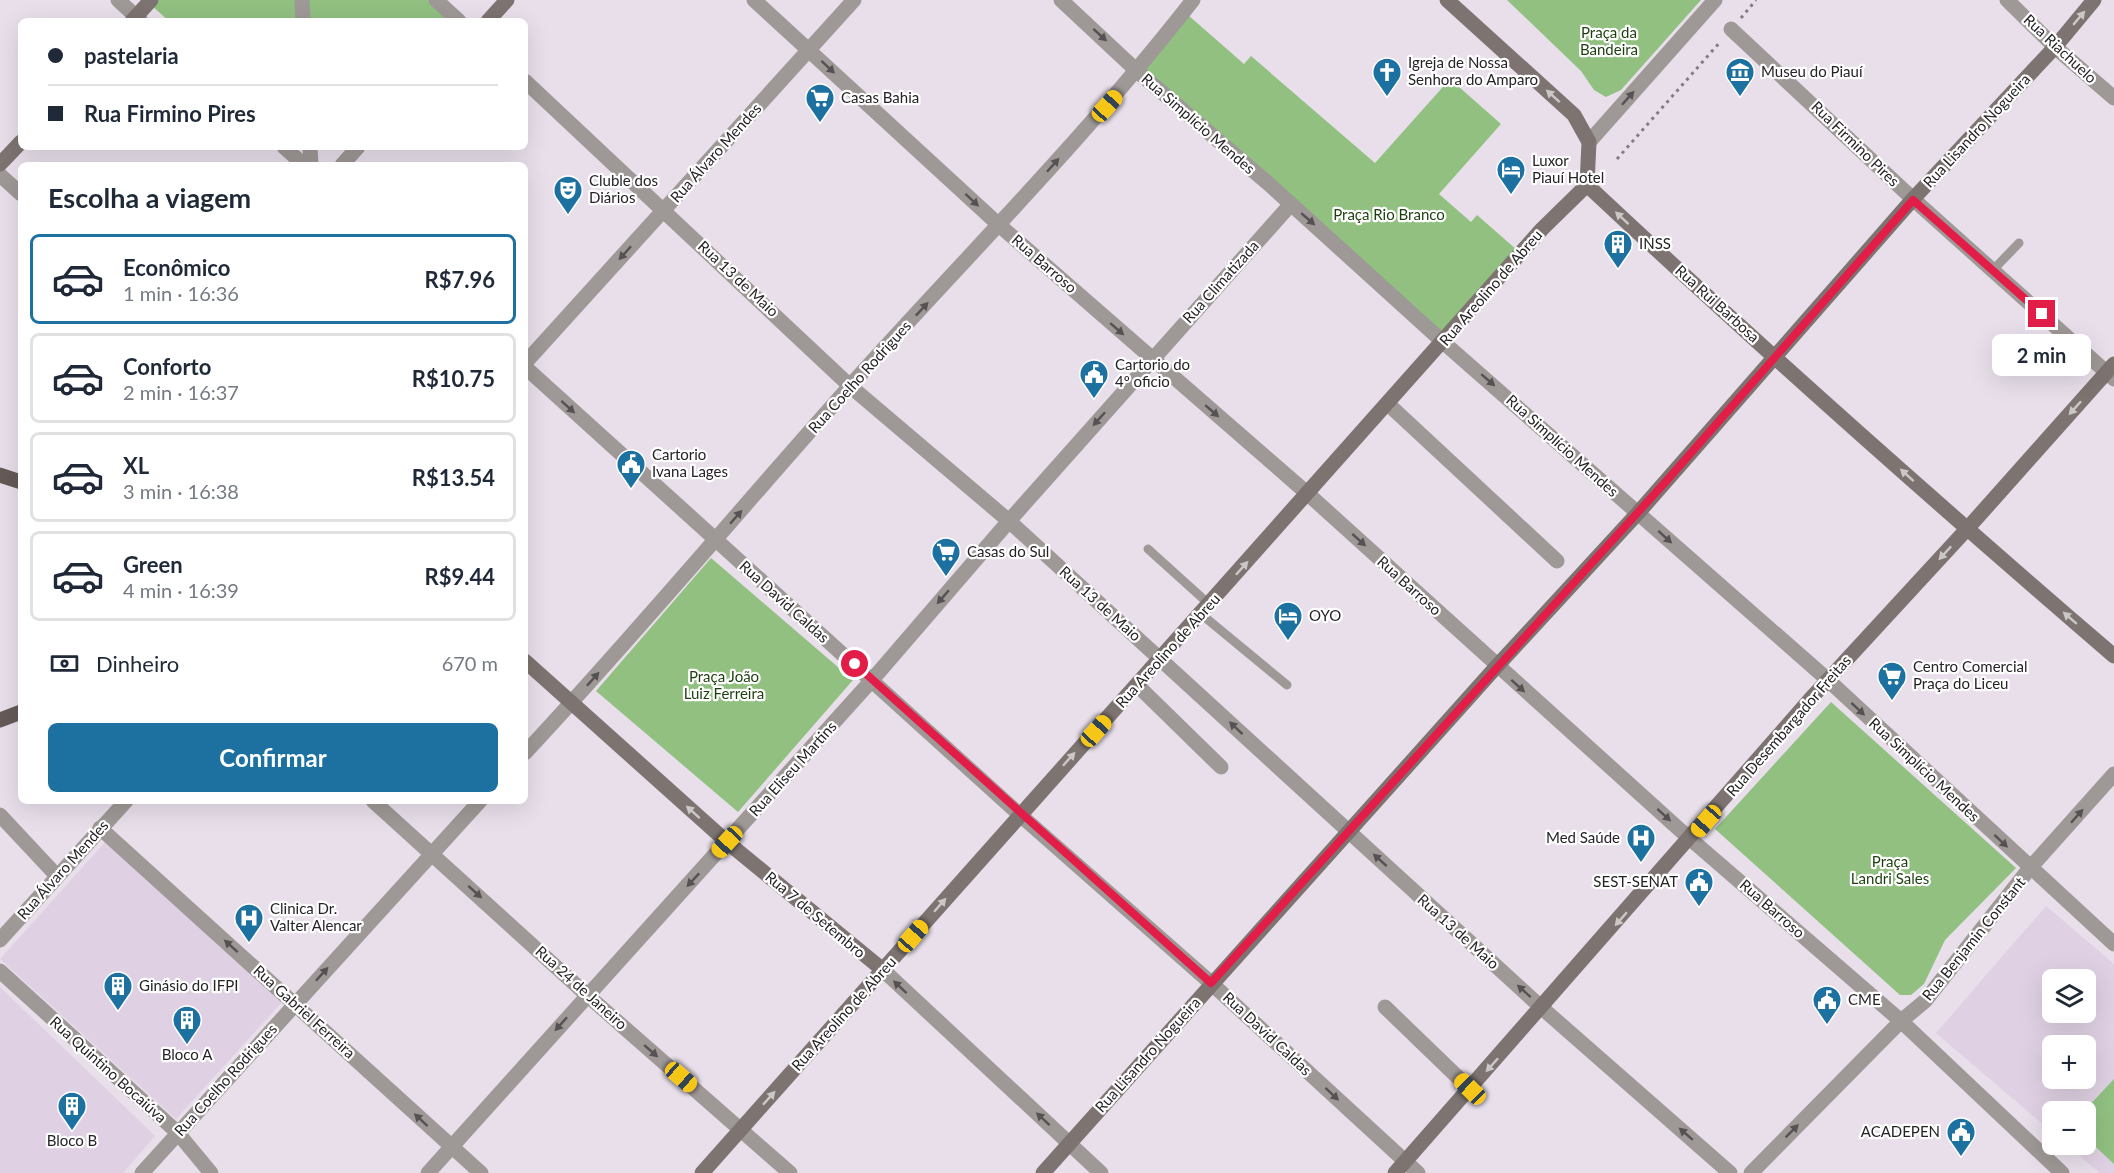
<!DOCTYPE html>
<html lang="pt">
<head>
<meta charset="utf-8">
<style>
  body { margin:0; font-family:Lato,sans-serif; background:#f6f6f7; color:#1f2937; height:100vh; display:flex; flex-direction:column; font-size:22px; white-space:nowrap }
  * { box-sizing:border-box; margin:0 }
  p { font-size:20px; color:#747a83 }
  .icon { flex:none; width:33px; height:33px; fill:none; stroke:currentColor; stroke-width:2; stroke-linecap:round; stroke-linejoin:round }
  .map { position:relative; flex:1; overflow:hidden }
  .panel { position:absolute; left:18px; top:162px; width:510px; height:642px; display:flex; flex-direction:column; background:#fff; border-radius:9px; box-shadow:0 6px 24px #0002 }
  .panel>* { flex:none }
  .guide { position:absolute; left:18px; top:18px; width:510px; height:132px; border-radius:9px; box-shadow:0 6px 24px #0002; display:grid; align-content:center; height:132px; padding:0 30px; background:#fff }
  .controls { position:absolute; left:2042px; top:969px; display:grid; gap:12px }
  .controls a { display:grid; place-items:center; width:54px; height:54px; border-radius:9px; background:#fff; box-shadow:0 6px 24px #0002; font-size:30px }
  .end { position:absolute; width:27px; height:27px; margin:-14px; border:8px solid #e11d48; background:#fff; box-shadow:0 0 0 3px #fff }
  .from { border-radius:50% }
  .bubble { position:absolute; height:42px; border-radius:9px; background:#fff; box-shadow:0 6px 24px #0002; font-size:20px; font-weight:700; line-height:42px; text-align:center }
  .car { position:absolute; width:18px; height:36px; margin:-18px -9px; border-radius:8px; box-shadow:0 0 4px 2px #0007; background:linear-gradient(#f5c518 24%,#345 0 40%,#f5c518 0 76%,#345 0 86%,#f5c518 0) }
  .guide b { display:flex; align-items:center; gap:21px; height:57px; font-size:22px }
  .guide b+b { border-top:2px solid #e0e1e3 }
  .guide i { width:15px; height:15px; background:#1f2937 }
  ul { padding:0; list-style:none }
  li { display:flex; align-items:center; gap:18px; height:90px; margin:0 12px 9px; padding:0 18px; border:3px solid #e0e1e3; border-radius:9px }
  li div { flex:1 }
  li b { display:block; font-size:22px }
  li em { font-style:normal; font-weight:700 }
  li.active { border-color:#1c71a1 }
  li>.icon { width:54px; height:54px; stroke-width:1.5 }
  h2 { padding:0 30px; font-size:27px; line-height:72px }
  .pay { display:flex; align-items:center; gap:15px; height:66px; padding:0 30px; font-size:22px }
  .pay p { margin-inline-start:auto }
  .cta { display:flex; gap:12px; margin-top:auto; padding:12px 30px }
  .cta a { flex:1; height:69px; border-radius:9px; background:#1c71a1; color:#fff; font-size:24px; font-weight:700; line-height:69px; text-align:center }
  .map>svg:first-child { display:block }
</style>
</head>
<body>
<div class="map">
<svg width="2114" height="1173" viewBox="0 0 2114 1173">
  <rect width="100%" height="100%" fill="#e8dfea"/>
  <g fill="#dfd1e3" fill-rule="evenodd">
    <path d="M107,840l177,160 -108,119 -176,-160z"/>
    <path d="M2046,906l68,58v209h-14l-34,-28 19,-1v-32h-33v20l-116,-99zM2052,980h33v32h-33zM2052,1046h33v32h-33z"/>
    <path d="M0,987l155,149 -32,37h-123z"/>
  </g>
  <g fill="#91c081">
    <path d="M158,0h276l16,21h-281l-17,-15z"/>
    <path d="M1507,0h194l-80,90 -15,7 -12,-7 -13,-19z"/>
    <path d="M1188,15l56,49 7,-8 124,107 75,-84 51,45 -62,70 32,28 6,-7 40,35 -74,84 -300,-261z"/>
    <path d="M711,558l142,122 -115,132 -142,-121z"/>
    <path d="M1831,702l185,166 -71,72 -21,44 -13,11h-11l-185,-166z"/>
    <path d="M2114,1079v85l-29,-27 -1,-26z"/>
  </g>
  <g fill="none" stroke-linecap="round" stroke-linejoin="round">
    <g stroke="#827c83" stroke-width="3" stroke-dasharray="3 4.5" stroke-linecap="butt">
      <path d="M1741,18l15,-18"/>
      <path d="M1617,159l104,-118"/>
    </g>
    <g stroke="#9e9896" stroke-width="9">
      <path d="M1993,270l26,-27"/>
      <path d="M1148,549l62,56"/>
      <path d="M1201,614l86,71"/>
    </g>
    <g stroke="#9e9896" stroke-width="15">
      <path d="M118,0l23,21"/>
      <path d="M302,0l1,21"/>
      <path d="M436,0l23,21"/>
      <path d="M754,0l245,225 309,269 372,336 221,191 161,152"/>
      <path d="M1061,0l76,71 133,114 173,157 385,338 286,264"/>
      <path d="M2007,0l48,47 59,51"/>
      <path d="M1731,29l182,170 201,180"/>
      <path d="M525,81l325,305 159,135 533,487 188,165"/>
      <path d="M1589,142l126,-142"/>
      <path d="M284,147l20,18"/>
      <path d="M310,147l1,18"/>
      <path d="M342,165l16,-18"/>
      <path d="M0,175l21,19"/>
      <path d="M525,363l329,-363"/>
      <path d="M525,367l494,447 192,169 207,190"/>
      <path d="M1388,404l169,157"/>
      <path d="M1137,685l84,82"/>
      <path d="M525,753c112,-120 216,-245 325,-367 115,-128 237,-250 343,-386"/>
      <path d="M373,801l214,194 203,178"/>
      <path d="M0,815l57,61"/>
      <path d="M100,828l381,345"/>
      <path d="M0,940l126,-139"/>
      <path d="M883,970l218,203"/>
      <path d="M0,971l177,161 34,41"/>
      <path d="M1385,1007l85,82"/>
      <path d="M142,1173l338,-372"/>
      <path d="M428,1173l444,-493 137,-159 282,-317"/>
      <path d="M1751,1173l150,-152 24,-20 105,-133 84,-94"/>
    </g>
    <g stroke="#7d7471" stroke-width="15">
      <path d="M1447,0l127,115 15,27 -2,43c172,161 348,317 527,471"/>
      <path d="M132,21l19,-21"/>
      <path d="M488,21l19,-21"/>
      <path d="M0,164l21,-22"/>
      <path d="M525,661l202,181 156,128"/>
      <path d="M702,1173l840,-944 45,-44"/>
      <path d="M1043,1173l454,-507 141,-153 275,-314 142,-152 39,-47"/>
      <path d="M1395,1173l419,-478 153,-166 147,-165"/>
    </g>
    <g stroke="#655a57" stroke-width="15">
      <path d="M0,475l21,7"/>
      <path d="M0,720l21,-8"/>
    </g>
  </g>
  <defs><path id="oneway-solid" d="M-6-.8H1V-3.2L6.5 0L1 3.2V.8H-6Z" transform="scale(1.5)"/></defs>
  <g fill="#cbc7c6">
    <use href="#oneway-solid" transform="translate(2079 18) rotate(-50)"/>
    <use href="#oneway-solid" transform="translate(1553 96) rotate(-138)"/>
    <use href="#oneway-solid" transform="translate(1622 218) rotate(-137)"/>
    <use href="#oneway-solid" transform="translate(2075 408) rotate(132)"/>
    <use href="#oneway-solid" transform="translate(1907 475) rotate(-138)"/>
    <use href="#oneway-solid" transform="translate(1945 553) rotate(133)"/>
    <use href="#oneway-solid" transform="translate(1242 568) rotate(-48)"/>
    <use href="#oneway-solid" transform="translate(2070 618) rotate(-139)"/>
    <use href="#oneway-solid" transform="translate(1069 759) rotate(-48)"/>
    <use href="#oneway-solid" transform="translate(693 812) rotate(-138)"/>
    <use href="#oneway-solid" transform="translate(940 905) rotate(-49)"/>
    <use href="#oneway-solid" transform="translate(1621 919) rotate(131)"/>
    <use href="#oneway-solid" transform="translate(1492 1065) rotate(132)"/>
    <use href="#oneway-solid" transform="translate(769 1098) rotate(-48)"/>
  </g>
  <g fill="#565253">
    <use href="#oneway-solid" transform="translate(1100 35) rotate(42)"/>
    <use href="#oneway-solid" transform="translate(828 67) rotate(43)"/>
    <use href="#oneway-solid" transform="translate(1628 98) rotate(-48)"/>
    <use href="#oneway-solid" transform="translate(1053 165) rotate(-48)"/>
    <use href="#oneway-solid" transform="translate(972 200) rotate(43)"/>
    <use href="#oneway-solid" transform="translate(1308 219) rotate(41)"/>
    <use href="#oneway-solid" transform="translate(625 253) rotate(132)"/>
    <use href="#oneway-solid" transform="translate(922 309) rotate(-47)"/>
    <use href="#oneway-solid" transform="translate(1117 329) rotate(41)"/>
    <use href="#oneway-solid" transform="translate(1488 380) rotate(41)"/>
    <use href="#oneway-solid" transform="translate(568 407) rotate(42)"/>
    <use href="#oneway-solid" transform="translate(1212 411) rotate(41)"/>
    <use href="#oneway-solid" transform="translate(1099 419) rotate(132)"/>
    <use href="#oneway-solid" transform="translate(736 517) rotate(-49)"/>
    <use href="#oneway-solid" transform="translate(1665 537) rotate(42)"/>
    <use href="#oneway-solid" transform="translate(1359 540) rotate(42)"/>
    <use href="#oneway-solid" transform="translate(943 597) rotate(131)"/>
    <use href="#oneway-solid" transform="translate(593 679) rotate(-48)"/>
    <use href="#oneway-solid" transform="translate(1518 686) rotate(42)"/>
    <use href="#oneway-solid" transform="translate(1858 709) rotate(43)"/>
    <use href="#oneway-solid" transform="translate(1236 728) rotate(-137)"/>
    <use href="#oneway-solid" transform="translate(1664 815) rotate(42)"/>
    <use href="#oneway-solid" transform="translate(2077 816) rotate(-48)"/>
    <use href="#oneway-solid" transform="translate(2001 841) rotate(43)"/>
    <use href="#oneway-solid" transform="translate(1380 860) rotate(-138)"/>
    <use href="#oneway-solid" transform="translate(693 880) rotate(133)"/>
    <use href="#oneway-solid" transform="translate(475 892) rotate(42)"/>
    <use href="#oneway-solid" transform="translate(231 946) rotate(-138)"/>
    <use href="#oneway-solid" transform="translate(322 974) rotate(-48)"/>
    <use href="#oneway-solid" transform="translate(900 987) rotate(-137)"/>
    <use href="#oneway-solid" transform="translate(1524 991) rotate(-138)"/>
    <use href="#oneway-solid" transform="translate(561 1024) rotate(132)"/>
    <use href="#oneway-solid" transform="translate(651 1051) rotate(41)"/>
    <use href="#oneway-solid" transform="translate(1332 1094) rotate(43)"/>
    <use href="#oneway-solid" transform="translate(1043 1119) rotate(-137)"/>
    <use href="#oneway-solid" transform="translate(421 1120) rotate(-137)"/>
    <use href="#oneway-solid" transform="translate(1792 1131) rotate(-45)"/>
    <use href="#oneway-solid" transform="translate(1686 1134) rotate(-139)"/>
  </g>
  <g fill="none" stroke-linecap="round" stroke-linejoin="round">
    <path stroke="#e11d48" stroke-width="8" d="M855,664l356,319 458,-505 244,-278 129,114"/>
  </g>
  <defs>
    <g id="church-pin" transform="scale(1.5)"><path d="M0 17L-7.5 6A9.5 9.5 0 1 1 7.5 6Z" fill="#1c71a1" stroke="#fff"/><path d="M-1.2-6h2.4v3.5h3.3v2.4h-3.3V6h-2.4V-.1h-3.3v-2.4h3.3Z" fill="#fff"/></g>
    <g id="museum-pin" transform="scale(1.5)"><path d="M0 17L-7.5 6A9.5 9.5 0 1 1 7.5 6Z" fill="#1c71a1" stroke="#fff"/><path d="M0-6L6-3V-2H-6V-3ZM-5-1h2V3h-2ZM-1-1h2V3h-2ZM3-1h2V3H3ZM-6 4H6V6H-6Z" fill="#fff"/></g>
    <g id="supermarket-pin" transform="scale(1.5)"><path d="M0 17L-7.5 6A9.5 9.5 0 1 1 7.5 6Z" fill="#1c71a1" stroke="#fff"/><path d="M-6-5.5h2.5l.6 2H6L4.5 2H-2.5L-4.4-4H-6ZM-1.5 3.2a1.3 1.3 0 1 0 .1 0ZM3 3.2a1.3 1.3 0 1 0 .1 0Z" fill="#fff"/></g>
    <g id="hotel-pin" transform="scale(1.5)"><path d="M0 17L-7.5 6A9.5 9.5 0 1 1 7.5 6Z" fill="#1c71a1" stroke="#fff"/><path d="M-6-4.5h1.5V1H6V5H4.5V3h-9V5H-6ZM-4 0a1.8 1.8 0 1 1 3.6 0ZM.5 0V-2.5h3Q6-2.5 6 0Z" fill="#fff"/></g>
    <g id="theatre-pin" transform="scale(1.5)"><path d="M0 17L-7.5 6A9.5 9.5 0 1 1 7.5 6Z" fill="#1c71a1" stroke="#fff"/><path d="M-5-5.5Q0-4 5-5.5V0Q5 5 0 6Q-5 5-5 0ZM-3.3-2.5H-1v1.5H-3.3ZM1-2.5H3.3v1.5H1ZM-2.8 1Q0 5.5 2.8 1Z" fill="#fff"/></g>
    <g id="building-pin" transform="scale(1.5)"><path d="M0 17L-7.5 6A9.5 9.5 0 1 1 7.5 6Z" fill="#1c71a1" stroke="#fff"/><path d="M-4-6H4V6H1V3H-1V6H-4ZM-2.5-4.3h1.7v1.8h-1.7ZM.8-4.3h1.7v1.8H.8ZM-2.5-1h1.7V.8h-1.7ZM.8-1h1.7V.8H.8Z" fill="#fff"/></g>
    <g id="civic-pin" transform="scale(1.5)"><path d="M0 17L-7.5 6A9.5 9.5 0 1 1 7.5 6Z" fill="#1c71a1" stroke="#fff"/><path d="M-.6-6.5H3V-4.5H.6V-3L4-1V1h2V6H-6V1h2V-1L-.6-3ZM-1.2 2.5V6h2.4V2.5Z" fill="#fff"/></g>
    <g id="hospital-pin" transform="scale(1.5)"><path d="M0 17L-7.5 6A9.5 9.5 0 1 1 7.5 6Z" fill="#1c71a1" stroke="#fff"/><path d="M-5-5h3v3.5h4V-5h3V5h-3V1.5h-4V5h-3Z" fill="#fff"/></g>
  </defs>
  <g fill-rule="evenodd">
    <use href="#church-pin" x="1387" y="72"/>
    <use href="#museum-pin" x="1740" y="72"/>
    <use href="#supermarket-pin" x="820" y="98"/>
    <use href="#hotel-pin" x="1511" y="170"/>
    <use href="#theatre-pin" x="568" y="190"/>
    <use href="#building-pin" x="1618" y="244"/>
    <use href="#civic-pin" x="1094" y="374"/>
    <use href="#civic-pin" x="631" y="464"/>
    <use href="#supermarket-pin" x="946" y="552"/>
    <use href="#hotel-pin" x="1288" y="616"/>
    <use href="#supermarket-pin" x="1892" y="676"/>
    <use href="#hospital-pin" x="1641" y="838"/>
    <use href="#civic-pin" x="1699" y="882"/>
    <use href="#hospital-pin" x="249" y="918"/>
    <use href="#building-pin" x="118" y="986"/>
    <use href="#civic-pin" x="1827" y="1000"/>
    <use href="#building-pin" x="187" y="1020"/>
    <use href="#building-pin" x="72" y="1106"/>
    <use href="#civic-pin" x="1961" y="1132"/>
  </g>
  <g text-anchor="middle" stroke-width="4.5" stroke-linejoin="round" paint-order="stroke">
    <g font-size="15" fill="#1d3f0d" stroke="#fff">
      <text x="1609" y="38">Praça da<tspan x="1609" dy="17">Bandeira</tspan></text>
      <text x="1389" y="220">Praça Rio Branco</text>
      <text x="724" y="682">Praça João<tspan x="724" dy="17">Luiz Ferreira</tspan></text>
      <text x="1890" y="867">Praça<tspan x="1890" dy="17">Landri Sales</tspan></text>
    </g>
    <g font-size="15" fill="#262327" stroke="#fff">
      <text transform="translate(2060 49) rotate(43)" y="5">Rua Riachuelo</text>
      <text transform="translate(1198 124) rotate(41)" y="5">Rua Simplício Mendes</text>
      <text transform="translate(1977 131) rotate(-47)" y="5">Rua Lisandro Nogueira</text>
      <text transform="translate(1855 144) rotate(44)" y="5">Rua Firmino Pires</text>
      <text transform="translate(716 153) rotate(-48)" y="5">Rua Álvaro Mendes</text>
      <text transform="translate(1044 264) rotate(41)" y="5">Rua Barroso</text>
      <text transform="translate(738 279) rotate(43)" y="5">Rua 13 de Maio</text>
      <text transform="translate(1221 282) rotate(-48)" y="5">Rua Climatizada</text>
      <text transform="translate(1491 288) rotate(-49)" y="5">Rua Areolino de Abreu</text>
      <text transform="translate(1717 304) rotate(42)" y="5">Rua Rui Barbosa</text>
      <text transform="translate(860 377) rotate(-48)" y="5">Rua Coelho Rodrigues</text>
      <text transform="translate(1562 446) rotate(42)" y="5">Rua Simplício Mendes</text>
      <text transform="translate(1409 586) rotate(42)" y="5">Rua Barroso</text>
      <text transform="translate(784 602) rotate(42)" y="5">Rua David Caldas</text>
      <text transform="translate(1100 604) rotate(42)" y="5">Rua 13 de Maio</text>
      <text transform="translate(1168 651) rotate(-48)" y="5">Rua Areolino de Abreu</text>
      <text transform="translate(1789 726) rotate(-49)" y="5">Rua Desembargador Freitas</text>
      <text transform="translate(793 769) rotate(-48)" y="5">Rua Eliseu Martins</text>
      <text transform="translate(1924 770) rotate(43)" y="5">Rua Simplício Mendes</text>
      <text transform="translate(63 870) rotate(-48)" y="5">Rua Álvaro Mendes</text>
      <text transform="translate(1772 909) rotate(41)" y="5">Rua Barroso</text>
      <text transform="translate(815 915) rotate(40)" y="5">Rua 7 de Setembro</text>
      <text transform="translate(1458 932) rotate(42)" y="5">Rua 13 de Maio</text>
      <text transform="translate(1974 939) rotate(-51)" y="5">Rua Benjamin Constant</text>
      <text transform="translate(581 988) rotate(42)" y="5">Rua 24 de Janeiro</text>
      <text transform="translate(304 1012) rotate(42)" y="5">Rua Gabriel Ferreira</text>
      <text transform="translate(844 1014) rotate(-48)" y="5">Rua Areolino de Abreu</text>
      <text transform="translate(1267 1034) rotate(43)" y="5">Rua David Caldas</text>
      <text transform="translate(1148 1055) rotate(-48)" y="5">Rua Lisandro Nogueira</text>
      <text transform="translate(108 1070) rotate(42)" y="5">Rua Quintino Bocaiúva</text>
      <text transform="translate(226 1080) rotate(-48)" y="5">Rua Coelho Rodrigues</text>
    </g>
    <g font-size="15" fill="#262327" stroke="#fff" text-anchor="start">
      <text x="1408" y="68">Igreja de Nossa<tspan x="1408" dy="17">Senhora do Amparo</tspan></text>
      <text x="1761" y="77">Museu do Piauí</text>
      <text x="841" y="103">Casas Bahia</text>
      <text x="1532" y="166">Luxor<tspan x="1532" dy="17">Piauí Hotel</tspan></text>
      <text x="589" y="186">Cluble dos<tspan x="589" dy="17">Diários</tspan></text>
      <text x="1639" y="249">INSS</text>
      <text x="1115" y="370">Cartorio do<tspan x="1115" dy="17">4º oficio</tspan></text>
      <text x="652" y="460">Cartorio<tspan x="652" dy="17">Ivana Lages</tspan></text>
      <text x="967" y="557">Casas do Sul</text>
      <text x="1309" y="621">OYO</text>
      <text x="1913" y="672">Centro Comercial<tspan x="1913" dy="17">Praça do Liceu</tspan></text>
      <text x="1620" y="843" text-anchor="end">Med Saúde</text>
      <text x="1678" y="887" text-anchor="end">SEST-SENAT</text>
      <text x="270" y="914">Clinica Dr.<tspan x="270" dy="17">Valter Alencar</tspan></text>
      <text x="139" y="991">Ginásio do IFPI</text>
      <text x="1848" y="1005">CME</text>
      <text x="187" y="1060" text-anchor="middle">Bloco A</text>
      <text x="1940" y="1137" text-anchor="end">ACADEPEN</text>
      <text x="72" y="1146" text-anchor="middle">Bloco B</text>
    </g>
  </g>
</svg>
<div class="controls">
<a><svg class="icon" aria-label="layers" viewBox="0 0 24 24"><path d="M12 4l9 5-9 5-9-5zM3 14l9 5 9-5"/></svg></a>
<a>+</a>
<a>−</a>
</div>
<i class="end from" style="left:855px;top:664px"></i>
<i class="end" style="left:2042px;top:314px"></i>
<div class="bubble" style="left:1992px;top:334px;width:99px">2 min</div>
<i class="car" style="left:1107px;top:106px;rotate:42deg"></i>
<i class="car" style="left:1096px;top:731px;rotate:42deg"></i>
<i class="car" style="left:1706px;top:821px;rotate:221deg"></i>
<i class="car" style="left:727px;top:842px;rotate:223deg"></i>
<i class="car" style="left:913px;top:936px;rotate:41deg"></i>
<i class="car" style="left:681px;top:1077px;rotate:131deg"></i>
<i class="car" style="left:1470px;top:1089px;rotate:314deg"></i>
<div class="guide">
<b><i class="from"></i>pastelaria</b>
<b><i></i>Rua Firmino Pires</b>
</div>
<section class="panel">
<h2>Escolha a viagem</h2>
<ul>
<li class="active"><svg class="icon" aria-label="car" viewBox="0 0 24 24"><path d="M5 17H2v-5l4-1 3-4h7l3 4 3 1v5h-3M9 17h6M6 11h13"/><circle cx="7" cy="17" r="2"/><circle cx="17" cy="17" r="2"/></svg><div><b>Econômico</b><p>1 min · 16:36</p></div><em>R$7.96</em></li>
<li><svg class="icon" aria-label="car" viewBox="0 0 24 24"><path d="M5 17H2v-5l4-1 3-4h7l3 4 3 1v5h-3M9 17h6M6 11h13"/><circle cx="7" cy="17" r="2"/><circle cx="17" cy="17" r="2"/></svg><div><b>Conforto</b><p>2 min · 16:37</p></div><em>R$10.75</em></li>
<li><svg class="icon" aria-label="car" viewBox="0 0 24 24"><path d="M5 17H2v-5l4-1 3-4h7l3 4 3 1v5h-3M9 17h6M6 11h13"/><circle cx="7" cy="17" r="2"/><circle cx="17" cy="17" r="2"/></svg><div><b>XL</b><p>3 min · 16:38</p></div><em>R$13.54</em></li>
<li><svg class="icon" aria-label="car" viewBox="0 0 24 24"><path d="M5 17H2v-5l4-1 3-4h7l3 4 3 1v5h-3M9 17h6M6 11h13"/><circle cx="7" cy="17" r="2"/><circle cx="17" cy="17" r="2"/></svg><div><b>Green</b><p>4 min · 16:39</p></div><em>R$9.44</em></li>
</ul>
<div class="pay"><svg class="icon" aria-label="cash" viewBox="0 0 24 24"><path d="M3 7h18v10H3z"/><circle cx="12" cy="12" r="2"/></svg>Dinheiro<p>670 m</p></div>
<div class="cta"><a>Confirmar</a></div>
</section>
</div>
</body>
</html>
